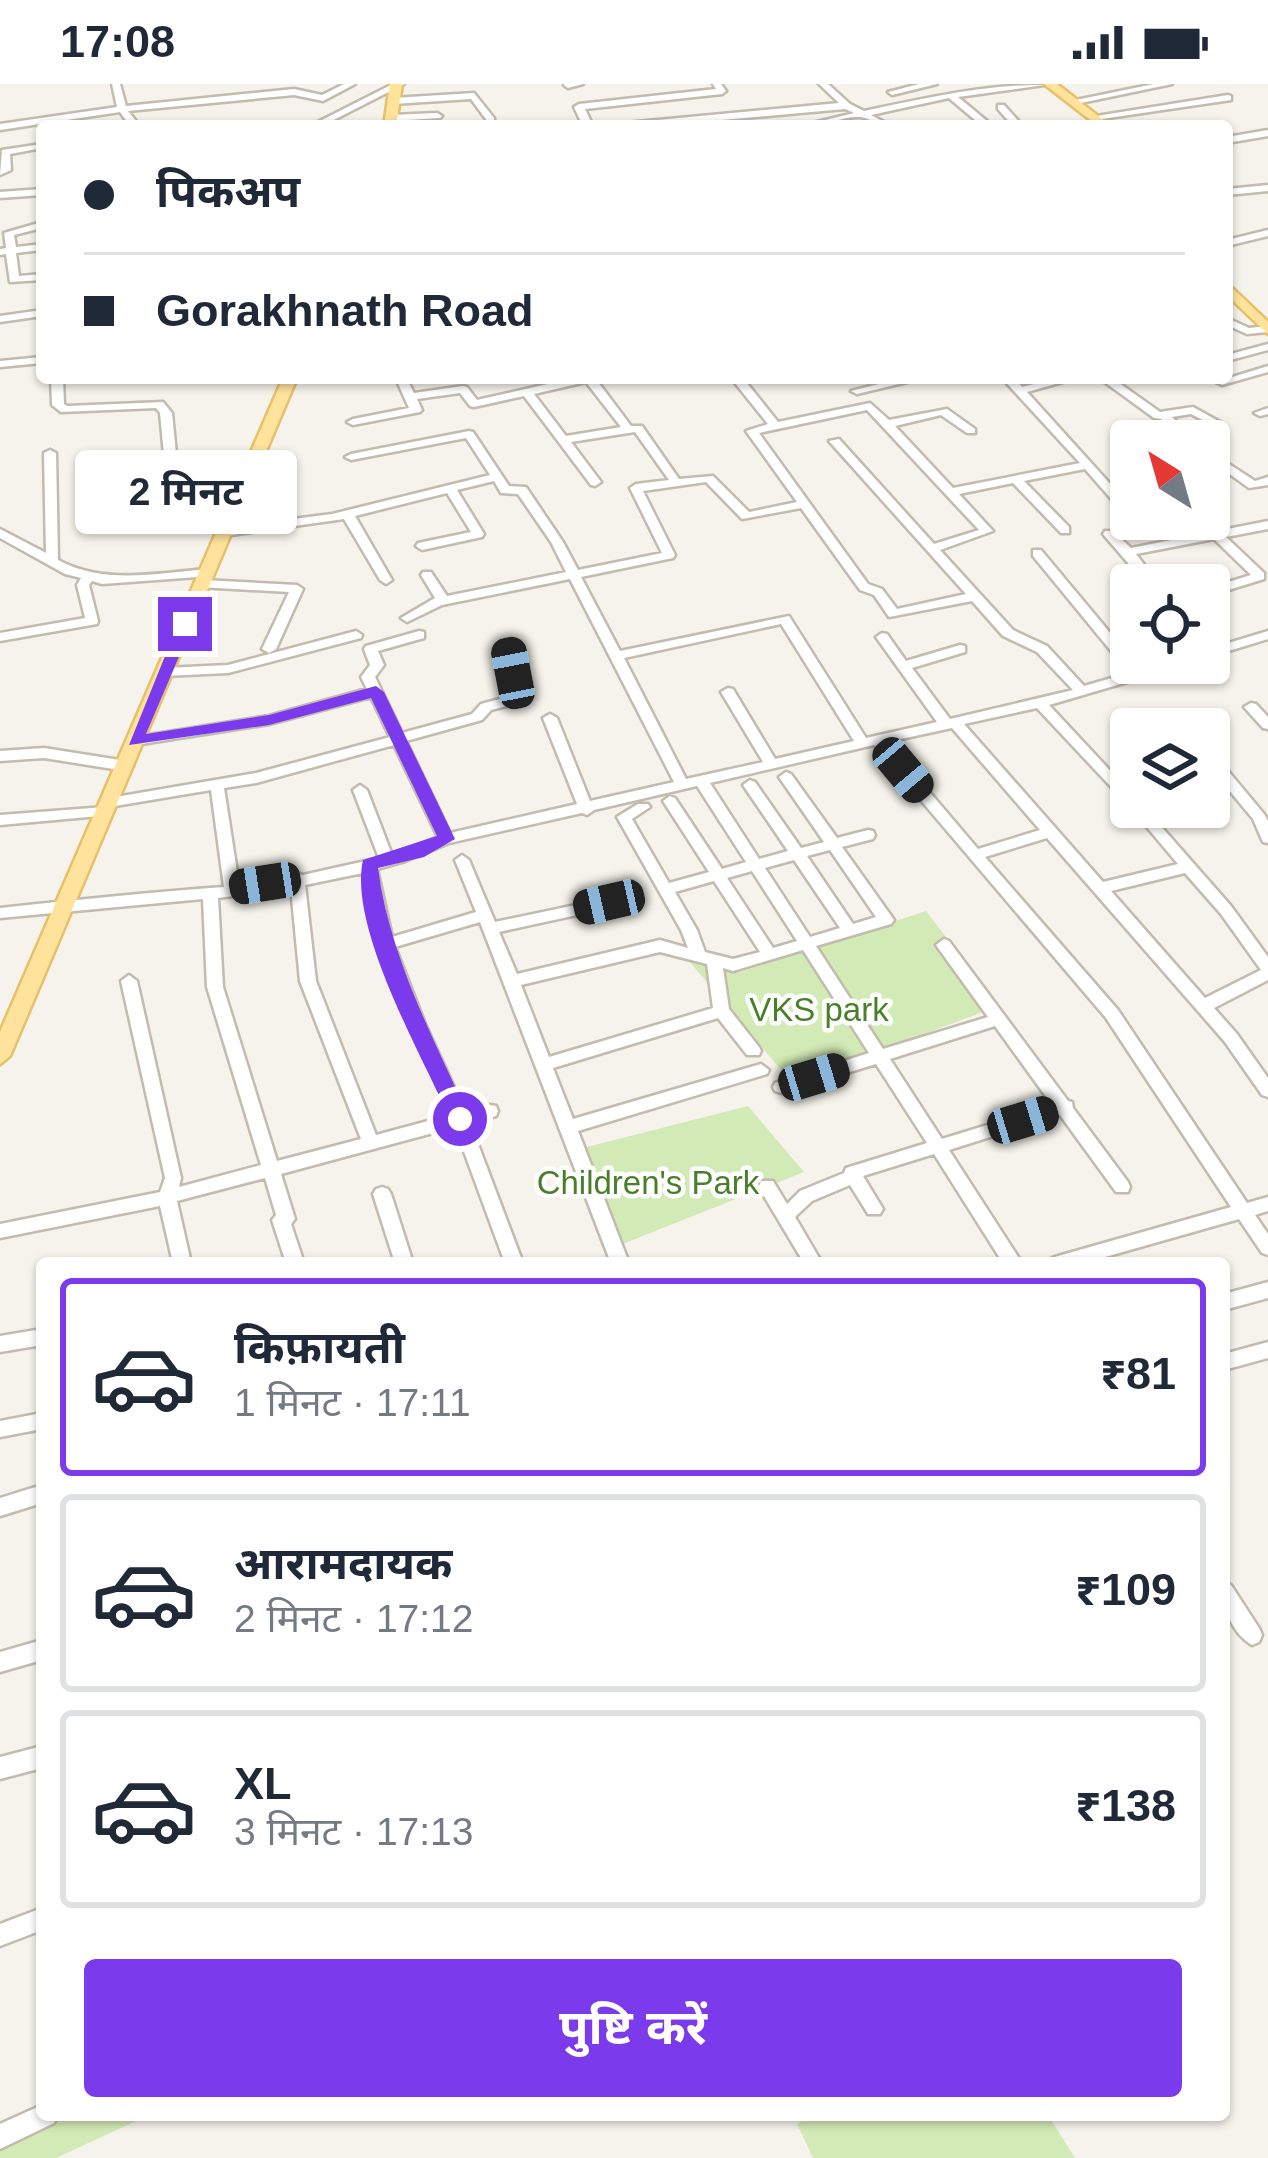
<!DOCTYPE html>
<html lang="hi">
<head>
<meta charset="utf-8">
<style>
  body { margin:0; font-family:Helvetica,"Noto Sans Devanagari",sans-serif; background:#f2f2f3; color:#1f2937; height:100vh; display:flex; flex-direction:column; font-size:45px; white-space:nowrap }
  * { box-sizing:border-box; margin:0 }
  p { font-size:39px; color:#747a83 }
  .icon { flex:none; width:66px; height:66px; fill:none; stroke:currentColor; stroke-width:2; stroke-linecap:round; stroke-linejoin:round }
  .map { position:relative; flex:1; overflow:hidden }
  .details { position:absolute; left:36px; top:1173px; width:1194px; height:864px; display:flex; flex-direction:column; background:#fff; border-radius:12px; box-shadow:0 3px 9px #0004 }
  .details>* { flex:none }
  .banner { position:absolute; left:36px; top:36px; width:1197px; height:264px; border-radius:12px; box-shadow:0 3px 9px #0004; display:grid; align-content:center; height:264px; padding:0 48px; background:#fff }
  .needle { width:78px; rotate:323deg }
  .controls { position:absolute; left:1110px; top:336px; display:grid; gap:24px }
  .controls a { display:grid; place-items:center; width:120px; height:120px; border-radius:12px; background:#fff; box-shadow:0 3px 9px #0004; font-size:60px }
  .end { position:absolute; width:54px; height:54px; margin:-27px; border:15px solid #7c3aed; background:#fff; box-shadow:0 0 0 6px #fff }
  .from { border-radius:50% }
  .bubble { position:absolute; height:84px; border-radius:12px; background:#fff; box-shadow:0 3px 9px #0004; font-size:39px; font-weight:700; line-height:84px; text-align:center }
  .car { position:absolute; width:36px; height:72px; margin:-36px -18px; border-radius:15px; box-shadow:0 0 9px 3px #0007; background:linear-gradient(#222 24%,#8ab4d8 0 40%,#222 0 76%,#8ab4d8 0 86%,#222 0) }
  .banner b { display:flex; align-items:center; gap:42px; height:114px; font-size:45px }
  .banner b+b { border-top:3px solid #e0e1e3 }
  .banner i { width:30px; height:30px; background:#1f2937 }
  ul { padding:21px 0 0; list-style:none }
  li { display:flex; align-items:center; gap:36px; height:198px; margin:0 24px 18px; padding:0 24px; border:6px solid #e0e1e3; border-radius:12px }
  li div { flex:1 }
  li b { display:block; font-size:45px }
  li em { font-style:normal; font-weight:700 }
  li.selected { border-color:#7c3aed }
  li>.icon { width:108px; height:108px; stroke-width:1.5 }
  .button { display:flex; gap:24px; margin-top:auto; padding:24px 48px }
  .button a { flex:1; height:138px; border-radius:12px; background:#7c3aed; color:#fff; font-size:48px; font-weight:700; line-height:138px; text-align:center }
  .status { display:flex; justify-content:space-between; align-items:center; height:84px; padding:0 60px; background:#fff; direction:ltr }
  .status svg { height:33px; fill:currentColor }
  .map>svg:first-child { display:block }
</style>
</head>
<body>
<div class="status"><b>17:08</b><svg viewBox="0 0 49 12"><path d="M0 12V9h3v3zM5 12V6h3v6zM10 12V3h3v9zM15 12V0h3v12zM26 1h20v11H26zM47 4h2v5h-2z"/></svg></div>
<div class="map">
<svg width="1268" height="2074" viewBox="0 0 1268 2074">
  <rect width="100%" height="100%" fill="#f6f3ec"/>
  <g fill="#d2eab5">
    <path d="M926,827l73,95 -207,77 -109,-129 35,15 22,3z"/>
    <path d="M748,1022l56,66 -189,75 -36,-98z"/>
    <path d="M52,2031h97l-93,43h-56v-18z"/>
    <path d="M812,2031h236l27,43h-262l-16,-34z"/>
  </g>
  <g fill="none" stroke-linecap="round" stroke-linejoin="round">
    <g stroke="#c2bbae" stroke-width="5">
      <g id="minor">
        <path d="M112,0h8l6,22 168,-17 28,6 22,-11h11l-32,17 -29,-6 -166,16 12,15h-10l-10,-14 -120,18v-6l117,-17z"/>
        <path d="M393,0h11l-82,42h-12z"/>
        <path d="M583,0l-15,4 -4,-3v-1z"/>
        <path d="M713,0h8l5,7 -4,3 -137,15 8,17h-10l-9,-19 5,-3 137,-15z"/>
        <path d="M819,0h9l22,20 14,7c57,-12 122,-27 180,-26l-86,12 35,29h-11l-33,-28 -78,17 20,11c-15,0 -20,-8 -31,-9 -18,-1 -37,10 -55,8l49,-12 -9,-4 -191,17h-33l5,-3 213,-20z"/>
        <path d="M919,0h18l-45,11 -4,-3z"/>
        <path d="M1154,0h18l-96,20 -5,-3z"/>
        <path d="M474,9l20,25v4h-6l-17,-23 -78,5 -5,-3 5,-3z"/>
        <path d="M1228,11l3,1v4l-136,20 -5,-3z"/>
        <path d="M998,21h6l19,21h-10l-15,-17z"/>
        <path d="M437,29l5,3 -2,2 -49,3 -5,-3 5,-3z"/>
        <path d="M1268,46v6l-41,7v-6z"/>
        <path d="M42,60v4l-32,6 1,16 -11,5 2,-25z"/>
        <path d="M1268,101v6l-41,4v-6z"/>
        <path d="M42,105v6l-42,3v-6z"/>
        <path d="M42,138v6l-28,7 2,12 26,-3v6l-26,3 3,23 23,-2v6l-32,2 -4,-28 -6,1v-6l6,-1 -2,-15z"/>
        <path d="M1268,146v6l-41,10v-6z"/>
        <path d="M42,226v6l-42,6v-6z"/>
        <path d="M1227,234l22,10 19,-2v6l-21,2 -20,-9z"/>
        <path d="M1268,260v6l-41,11v-6z"/>
        <path d="M42,273v6l-42,4v-6z"/>
        <path d="M1268,282v6l-46,13 -6,-3z"/>
        <path d="M51,294h12l1,26 3,2 96,-4 9,11 6,61 73,-9 6,4 -6,4 -152,17v-6l4,-1 63,-7 -6,-63 -4,-5 -95,4 -9,-7z"/>
        <path d="M574,294h21l36,48h11l37,53 34,-3 36,36 48,-10 -51,-71 22,-7 -37,-46h12l35,44 92,-19 19,17 58,-11 28,20v4h-8l-26,-18 -46,11 58,62 127,-25 -78,-85h12l8,9 36,-9h19l-50,14 104,115v11l-4,-1 -42,-48 -61,12 45,46v6h-8l-48,-50 -54,11 34,37 -53,19 73,80 34,16 37,40 45,-13 -96,-117v-6h8l90,108v5h4l6,7 22,-7h21l-2,3 -133,39 82,88v14h13l87,99 37,51v23l-54,28 23,26 31,44v19l-6,-2 -37,-53 -178,-204 -62,19 133,153 129,193 21,-6v14l-13,4 13,19v21l-6,-2 -23,-34 -155,44h-35l3,-5 6,-2 173,-49 -125,-189 -232,-273 -164,38 49,76 29,-8 -45,-66 7,-5 5,2 46,66 23,-6 -45,-65 7,-5 5,2 46,64 31,-8 5,1 2,4 -2,4 -31,8 52,73 -3,4 -75,22 67,103 105,-32 -52,-72 8,-6 5,2 119,160 4,1 1,6 55,74 2,5 -2,5h-12l-56,-77 -111,35 73,113h-19l-69,-109 -71,22 20,33 -3,5h-12l-18,-29 -38,16 -17,16 27,46h-18l-43,-72 -2,-5 2,-5h12l14,23 13,-13 44,-18 2,-5 81,-25 -51,-79 -95,29 -6,-2 -2,-4 2,-4 94,-30 -66,-103 -70,21 -10,-3 6,41 30,38 2,4 -2,4h-12l-29,-37 -165,50 20,51 188,-55 8,6 -2,4 -189,57 51,132h-18l-131,-341 -85,25 30,77 40,87 25,-6 6,1 2,5 -2,5 -26,7 53,140h-18l-50,-136 -174,47 14,45 -4,5 13,39h-18l-14,-43 4,-5 -11,-37 -88,23 14,62h-18l-13,-57 -160,32v-14l160,-32 5,-14 -44,-197 8,-6 8,6 44,197 -2,9 82,-22 -54,-178 -4,-88 -203,19v-10c74,-8 152,-16 224,-21l-13,-97 -102,17 -7,-5 2,-3 152,-26 134,-36 -19,-40 -102,27 -134,21 -7,-4 2,-3 139,-22 98,-27 -6,-12 9,-12 -6,-16 2,-3 53,-15 5,1v6l-46,13 6,14 -9,12 27,56 70,-19 9,-10 30,-8 -10,-48 2,-3 5,-1 7,4 10,51 -2,3 -32,8 -9,10 -76,21 44,92 127,-29 -34,-86 7,-4 7,4 33,83 84,-19 -104,-203 -128,26 -35,17 -6,-4 34,-20 -14,-23 2,-3h8l16,24 119,-24 -15,-30 -33,-48 -17,-1 -7,-12 -37,9 27,44 -2,3 -60,13 -6,-4 2,-3 53,-11 -24,-39 -92,23 37,64 -6,4 -6,-4 -36,-61 -120,17 -6,-4 6,-4 108,-14 158,-39 -24,-37 -115,22 -6,-3 6,-3 118,-23 4,1 36,54 17,1 37,55 15,28 84,-17 -32,-65 6,-4 33,-4 -34,-48 -64,10 30,40 -6,4 -4,-1 -67,-89 -50,11 -4,-1 -10,-13 -43,6 5,11 -2,2 -67,13 -6,-3 6,-3 56,-11 -12,-27 5,-3 5,1 7,14 49,-7 4,1 10,13zM586,298l35,45 -55,9 -32,-42zM867,326l112,120 -45,14 -95,-105 -10,2 137,153 -69,15 -15,-20 -14,-5 -109,-151zM706,398l36,37 59,-11 59,82 14,5 15,22 83,-16 31,35 34,16 36,38 -123,29 -38,-51 53,-16v-6l-5,-1 -54,16 -19,-27 -5,-1 -6,4 61,85 -71,16 -77,-122 -169,35 -39,-74 92,-19 2,-3 -32,-64zM781,540l73,117 -79,18 -42,-70 -5,-1 -7,4 42,70 -77,17 -62,-121zM1037,624l92,98 49,58 -75,18 -139,-158zM952,644l88,102 -62,19 -91,-107zM394,661l44,92 -46,18 -25,-65 -7,-5 -7,5 26,68 -76,17 -6,-2 -7,5 -51,7 -15,-97 32,-5zM697,702l49,76 -24,7 -47,-71 -5,-2 -7,5 46,71 -40,11 -37,-64 18,-12 -2,-3h-10l-21,13 64,113 7,18 -28,-8 -143,34 -18,-42 110,-24 7,-5 -7,-5 -114,24 -26,-62 -7,-5 -7,5 21,52 -84,25 -15,-68 28,-8 44,-18 133,-30 5,2 7,-5zM830,766l46,67 -23,7 -46,-68zM794,776l46,68 -30,9 -45,-69zM752,787l45,70 -24,7 -46,-70zM363,789l14,72 73,170 -74,20 -60,-154 -11,-96zM1185,789l36,41 40,56 -56,28 -94,-107zM714,797l46,71 -27,7 -28,-7 -8,-22 -22,-38zM291,804l9,93 61,158 -84,22 -54,-174 -5,-89zM660,868l47,12 6,44 -164,49 -28,-72zM995,942l57,79 -110,34 -52,-80z"/>
        <path d="M902,294h22l-67,16 -6,-3z"/>
        <path d="M1099,294h13l48,34 33,-5 27,15 -10,2 -19,-10 -19,3 24,24h-12l-23,-22 -7,-1z"/>
        <path d="M1268,324v6l-8,2 -6,-3z"/>
        <path d="M50,366l6,3 2,107c46,25 99,13 149,9l6,4 -2,3 -109,8 -10,-3 -3,4 9,36 -1,3 -97,17v-8l85,-15 -8,-33 4,-7 -16,-4 -65,-36v-9l46,24 -2,-100z"/>
        <path d="M1209,367l46,30 13,-4v8l-19,3 -40,-29z"/>
        <path d="M1268,437v8l-42,8 38,36v6l-55,17v-8l42,-13 -37,-36 -78,15 24,31h-13l-44,-51 2,-3h8l18,17z"/>
        <path d="M203,496l94,5 6,4 -27,60 -7,4 -7,-4 27,-57 -90,-5v-6z"/>
        <path d="M356,547l6,4 -1,3 -133,35 -63,3 -7,-4 7,-4 63,-3z"/>
        <path d="M1268,547v8l-59,18v-8z"/>
        <path d="M1251,619l5,1 12,13v12l-5,-1 -19,-21z"/>
        <path d="M44,664l82,13 7,5 -7,5 -82,-13 -44,3v-10z"/>
        <path d="M1209,668l5,2 50,60 4,7v22l-5,-1 -10,-23 -44,-53z"/>
        <path d="M105,723l7,5 -2,3 -110,10v-10z"/>
        <path d="M382,1103l6,2 3,5 22,69h-18l-22,-69 3,-5z"/>
        <path d="M1268,1198v16l-44,12v-16z"/>
        <path d="M42,1245v16l-42,7v-16z"/>
        <path d="M1268,1258v16l-44,12v-16z"/>
        <path d="M42,1329v16l-42,8v-16z"/>
        <path d="M42,1401v18l-42,13v-18z"/>
        <path d="M1224,1498l7,3 28,43 3,7 -3,7 -7,3c-23,-14 -28,-38 -28,-63z"/>
        <path d="M42,1556v20l-42,12v-20z"/>
        <path d="M42,1662v22l-42,11v-22z"/>
        <path d="M42,1824v22l-42,16v-22z"/>
        <path d="M42,2021v10h16l-4,8 -54,26v-25z"/>
      </g>
    </g>
    <g stroke="#e6c16a" stroke-width="5">
      <g id="major">
        <path d="M390,0h12l-6,42h-12z"/>
        <path d="M1044,0h13l54,42h-13z"/>
        <path d="M1227,199l41,39v12l-41,-39z"/>
        <path d="M283,294h14l-287,678 -10,8v-32z"/>
      </g>
    </g>
    <use href="#minor" fill="#fff" fill-rule="evenodd"/>
    <use href="#major" fill="#ffe39c" fill-rule="evenodd"/>
  </g>
  <path fill="#7c3aed" d="M185,536l8,4 -47,110 123,-19 107,-29 8,6 71,147 -31,18 -46,11c12,90 55,169 92,251l-3,5h-14l-3,-5c-28,-64 -102,-191 -87,-259l74,-24 -66,-138 -102,27 -140,20 49,-121z"/>
  <g text-anchor="middle" stroke-width="9" stroke-linejoin="round" paint-order="stroke">
    <g font-size="33" fill="#4a7f2a" stroke="#fff">
      <text x="819" y="937">VKS park</text>
      <text x="648" y="1110">Children's Park</text>
    </g>
  </g>
</svg>
<div class="controls">
<a><svg class="needle" viewBox="-14 -14 28 28"><path d="M0-13l5 13h-10z" fill="#e53935"/><path d="M0 13l5-13h-10z" fill="#747a83"/></svg></a>
<a><svg class="icon" aria-label="locate" viewBox="0 0 24 24"><circle cx="12" cy="12" r="6"/><path d="M12 2v4M12 18v4M2 12h4M18 12h4"/></svg></a>
<a><svg class="icon" aria-label="layers" viewBox="0 0 24 24"><path d="M12 4l9 5-9 5-9-5zM3 14l9 5 9-5"/></svg></a>
</div>
<i class="end from" style="left:460px;top:1035px"></i>
<i class="end" style="left:185px;top:540px"></i>
<div class="bubble" style="left:75px;top:366px;width:222px">2 मिनट</div>
<i class="car" style="left:513px;top:589px;rotate:349deg"></i>
<i class="car" style="left:903px;top:686px;rotate:140deg"></i>
<i class="car" style="left:265px;top:799px;rotate:261deg"></i>
<i class="car" style="left:609px;top:818px;rotate:257deg"></i>
<i class="car" style="left:814px;top:993px;rotate:73deg"></i>
<i class="car" style="left:1023px;top:1036px;rotate:73deg"></i>
<div class="banner">
<b><i class="from"></i>पिकअप</b>
<b><i></i>Gorakhnath Road</b>
</div>
<section class="details">
<ul>
<li class="selected"><svg class="icon" aria-label="car" viewBox="0 0 24 24"><path d="M5 17H2v-5l4-1 3-4h7l3 4 3 1v5h-3M9 17h6M6 11h13"/><circle cx="7" cy="17" r="2"/><circle cx="17" cy="17" r="2"/></svg><div><b>किफ़ायती</b><p>1 मिनट · 17:11</p></div><em>₹81</em></li>
<li><svg class="icon" aria-label="car" viewBox="0 0 24 24"><path d="M5 17H2v-5l4-1 3-4h7l3 4 3 1v5h-3M9 17h6M6 11h13"/><circle cx="7" cy="17" r="2"/><circle cx="17" cy="17" r="2"/></svg><div><b>आरामदायक</b><p>2 मिनट · 17:12</p></div><em>₹109</em></li>
<li><svg class="icon" aria-label="car" viewBox="0 0 24 24"><path d="M5 17H2v-5l4-1 3-4h7l3 4 3 1v5h-3M9 17h6M6 11h13"/><circle cx="7" cy="17" r="2"/><circle cx="17" cy="17" r="2"/></svg><div><b>XL</b><p>3 मिनट · 17:13</p></div><em>₹138</em></li>
</ul>
<div class="button"><a>पुष्टि करें</a></div>
</section>
</div>
</body>
</html>
